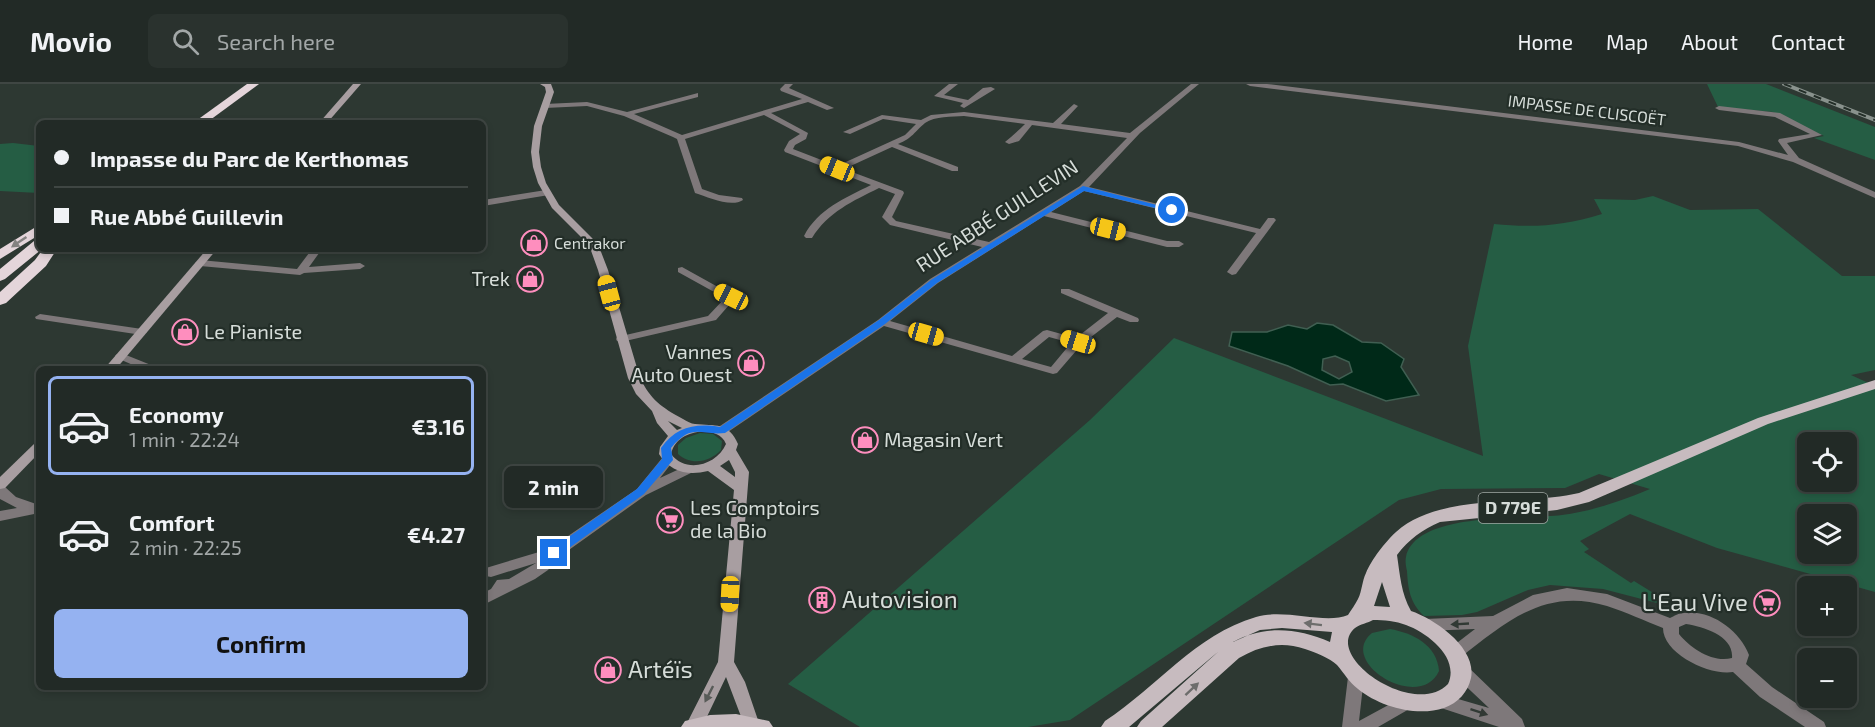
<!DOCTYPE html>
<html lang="en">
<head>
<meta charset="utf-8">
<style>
  body { margin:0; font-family:"Exo 2",sans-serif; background:#2a322e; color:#f1f3f6; height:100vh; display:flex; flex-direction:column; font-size:22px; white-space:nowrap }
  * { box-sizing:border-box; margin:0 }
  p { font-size:20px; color:#a2a7a7 }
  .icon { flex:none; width:33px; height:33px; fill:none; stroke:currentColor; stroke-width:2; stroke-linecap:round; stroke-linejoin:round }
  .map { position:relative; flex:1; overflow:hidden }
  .drawer { position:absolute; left:36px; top:282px; width:450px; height:324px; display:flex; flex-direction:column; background:#222a26; border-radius:9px; box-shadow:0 3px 9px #0003,0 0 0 2px #3f4643 }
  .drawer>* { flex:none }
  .hud { position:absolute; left:36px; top:36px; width:450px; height:132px; border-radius:9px; box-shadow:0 3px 9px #0003,0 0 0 2px #3f4643; display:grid; align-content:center; height:132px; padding:0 18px; background:#222a26 }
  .buttons { position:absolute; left:1797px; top:348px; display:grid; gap:12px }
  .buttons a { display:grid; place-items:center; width:60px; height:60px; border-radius:9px; background:#222a26; box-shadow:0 3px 9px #0003,0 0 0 2px #3f4643; font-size:30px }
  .end { position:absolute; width:27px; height:27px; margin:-14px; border:8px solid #1a73e8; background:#fff; box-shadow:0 0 0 3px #fff }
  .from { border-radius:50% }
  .bubble { position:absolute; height:42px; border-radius:9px; background:#222a26; box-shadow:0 3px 9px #0003,0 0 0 2px #3f4643; font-size:20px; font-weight:700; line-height:42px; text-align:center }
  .car { position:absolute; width:18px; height:36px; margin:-18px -9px; border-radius:8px; box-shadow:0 0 4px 2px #0007; background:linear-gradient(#f5c518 24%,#345 0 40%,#f5c518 0 76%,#345 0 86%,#f5c518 0) }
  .hud b { display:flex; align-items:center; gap:21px; height:57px; font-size:22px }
  .hud b+b { border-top:2px solid #3f4643 }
  .hud i { width:15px; height:15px; background:#f1f3f6 }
  ul { padding:10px 0 0; list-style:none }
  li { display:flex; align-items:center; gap:18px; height:99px; margin:0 12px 9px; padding:0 6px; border:3px solid transparent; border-radius:9px }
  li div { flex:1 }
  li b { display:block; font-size:22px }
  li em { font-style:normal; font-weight:700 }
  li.on { border-color:#95b2f1 }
  li>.icon { width:54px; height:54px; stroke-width:1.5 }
  .action { display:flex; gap:12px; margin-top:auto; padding:12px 18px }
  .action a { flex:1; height:69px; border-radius:9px; background:#95b2f1; color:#111; font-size:24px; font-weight:700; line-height:69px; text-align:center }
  header { display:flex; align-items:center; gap:36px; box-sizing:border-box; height:84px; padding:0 30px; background:#222a26; border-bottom:2px solid #3f4643 }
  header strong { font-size:28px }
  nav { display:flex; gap:33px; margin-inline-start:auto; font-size:21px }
  .search { width:420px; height:54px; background:#2a322e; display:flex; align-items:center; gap:15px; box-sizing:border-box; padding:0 21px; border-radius:9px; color:#a2a7a7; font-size:22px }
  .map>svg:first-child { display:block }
</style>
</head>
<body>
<header>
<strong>Movio</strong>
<div class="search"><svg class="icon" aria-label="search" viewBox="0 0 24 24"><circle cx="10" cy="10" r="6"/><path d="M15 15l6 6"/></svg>Search here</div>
<nav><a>Home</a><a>Map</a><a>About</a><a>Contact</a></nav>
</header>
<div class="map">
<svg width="1875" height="643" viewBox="0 0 1875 643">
  <rect width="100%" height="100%" fill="#2d3832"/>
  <g fill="#255d44" fill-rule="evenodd">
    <path d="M1707,0h59l109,43v33l-61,-22 10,-2 -51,-24 -55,-5z"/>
    <path d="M13,59l26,3v47l-39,-2v-47z"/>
    <path d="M1653,112l37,14 68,-1 84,67h33v94l-24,5 24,11v206l-158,-44 -87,-34 -50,27 9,8 -5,3 47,31 3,-2 34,21 -11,1 -54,-14 -53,-4 -22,5 -51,22 -15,3 -38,1c-14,-13 -16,-27 -17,-45 -1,-4 -2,-10 -1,-14 10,-46 120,-37 156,-42 31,-4 59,-14 88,-26l-51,-15 -34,14 -124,1 -42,11 -329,220 -42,7h-168l-72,-43 302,-264 84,-82 309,118 -15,-110 26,-122c41,4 68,2 108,-10l-8,-15 41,1zM1808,358h38v40h-38zM1808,430h38v40h-38z"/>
    <path d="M700,349l13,1 9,7 -1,9c-11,12 -30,16 -43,4v-9l8,-7z"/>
    <path d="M1390,545c23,4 47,16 49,42 -19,42 -103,-9 -67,-38z"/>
  </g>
  <path fill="#002918" stroke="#405f52" stroke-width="1.5" fill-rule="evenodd" d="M1317,239l16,2 29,17 19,1 23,16 -3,8 18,28 -33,6 -43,-17 -13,1 -42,-19 -59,-20 3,-14h35l21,-7 19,4zM1335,272l14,6 3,10 -13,7 -17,-9 1,-11z"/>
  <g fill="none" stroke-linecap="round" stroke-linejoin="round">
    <g fill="#7e787a" fill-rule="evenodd">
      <path d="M785,0h8l-4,4 45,20 -7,2 -19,-8 -37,11 37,20 -2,6 -11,6 -2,4 44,17 68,-31 11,-11 -33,-5 -33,15 -7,-2 39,-17 39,5 10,-5 33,-3 89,11 21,-19 4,2 -17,18 69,9 61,-49h8l-59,49 -51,54 171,42 8,-11h6l2,2 -40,54 -4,1 -5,-3 29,-39 -172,-42 -33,21 116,29h12l5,3 -5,3h-12l-123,-31 -106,67 -48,38 122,35 31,-25 4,-1 29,8 32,-25 -47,-20v-4h8l69,29 1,2 -1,2h-8l-13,-5 -35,27 -25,29 -4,1 -169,-48 -159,108h-8l-2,-3 2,-3 161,-108 52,-41 52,-32 -92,-22 -8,-8 13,-23 -16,-6c-26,13 -51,24 -67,50h-6l-2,-2c14,-27 41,-38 67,-51l-86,-33 -1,-2 5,-9 11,-7 -36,-19 -79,24 17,50 17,6 23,3 1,2c-12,8 -35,-3 -48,-7l-18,-54 -4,-2 -49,-21 -37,-10 -42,2 -4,-2 4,-2 42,-2 40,10 71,-19v4l-64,17 48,21 120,-36 -21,-8 -1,-2zM964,32l61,8c-7,7 -13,12 -20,18l4,2 10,-3 13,-16 95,13 -47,48 -91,56 -93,-21 -4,-4 12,-24 -1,-2 -59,-22 48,-22 60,24h6v-4l-60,-23c15,-6 16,-12 27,-21 10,-7 27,-6 39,-7zM1049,253l22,6 -20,24 -29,-8z"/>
      <path d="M949,0h9l-14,11 24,5 15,-12 8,-1 4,2 -31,19 -4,-2 3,-3 -29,-7z"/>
      <path d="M1246,0h21l472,58 49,13 -10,-14 1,-2 31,-5 -35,-17 -56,-7 -4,-2 4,-2 61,7 42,22 -35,8 12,15 76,34v6l-82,-36 -55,-16 -488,-60z"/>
      <path d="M546,106l4,3 -1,2 -66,11v-6z"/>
      <path d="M312,165h10l-13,18 51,-4 5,3 -5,3 -56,4 -4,2 -100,-9 -5,-3 5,-3 97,9z"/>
      <path d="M682,183l54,30 -20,23 -95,22 -4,-1 -1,-2 1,-2 91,-21 17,-18 -47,-26v-4z"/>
      <path d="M40,230l102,15 5,3 -5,3 -106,-16 -1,-2z"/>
      <path d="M121,269l35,14 2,2h-16l-25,-11 -2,-2 2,-2z"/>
      <path d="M668,372l6,4 -14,18 28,-13 6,4 -1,3 -47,23 -87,62 -11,13 -13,9 -52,26v-12l8,-4 6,-9 12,-1 27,-16 -45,14 -5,-1 -2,-4 2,-4 63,-19 88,-60 26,-32z"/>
      <path d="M0,402l5,1 11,10 23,8v8l-39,8v-10l17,-3 -17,-9z"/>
      <path d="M1567,504l40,6 63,24c4,-2 9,-5 14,-5 27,-4 56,18 65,42l-3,9 26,23 52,35 2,5h-21l-45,-30 -27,-25c-23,4 -70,-18 -70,-44 -18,-7 -37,-16 -56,-22 -62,-19 -101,16 -146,51l-6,2 -6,-2 -2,-4 2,-4 26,-20 -50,2 -5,-2 -3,-4 3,-4 5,-2 68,-3 40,-21zM1686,540c18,3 48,12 46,34 -19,5 -41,-9 -53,-24v-7z"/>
      <path d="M1461,581l6,1 55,53 3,8h-26l-64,-21 -2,-5 2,-5 6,-2 48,14 -34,-32 -2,-5 2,-5z"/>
      <path d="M1356,586l6,2 2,5 -5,44 46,-25 6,2 2,5 -2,5 -33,19h-36l6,-50 2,-5z"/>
    </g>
    <g fill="#a89ea1" fill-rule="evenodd">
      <path d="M353,0h8l-34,39h-8z"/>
      <path d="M540,0h11l3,8 -12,34 -3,26 2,15 5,16 13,22 39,39 10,26 32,108c11,22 21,29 43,41 4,2 8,5 12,5 20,2 34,-2 43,20l-2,6 13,22 -15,190 11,20 14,41 -2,4h-12l-19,-50 -24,50h-17l33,-65 16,-172 -26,-19c-20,5 -38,1 -49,-17l1,-7 8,-11 -11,-13 -5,-12 -16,-17 -8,-16 -30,-108 -9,-25 -37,-37 -14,-25 -5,-16 -2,-15 3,-26 12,-34 -1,-5zM668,337l14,7 -5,2zM703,347c10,1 19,3 23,13 -9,21 -40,30 -55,10 4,-16 17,-21 32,-23zM729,376l6,12v5l-15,-11z"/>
      <path d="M207,165h10l-101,120h-12z"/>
      <path d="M39,358v11l-34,35 -5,1v-12l35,-34z"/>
    </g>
    <g fill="#c7bbbf" fill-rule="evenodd">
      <path d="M1875,296v9l-107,35 -179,78 -32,8 -117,12c-18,8 -31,17 -43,33 3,20 4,38 14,56 24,8 66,37 60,67 -3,14 -13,25 -27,30 -27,9 -64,-1 -86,-19 -9,-7 -14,-16 -21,-24 -7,-7 -23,-13 -32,-16 -24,-8 -45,-3 -66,9l-77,69h-25l4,-6 78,-70 -90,76h-28l4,-6c52,-34 90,-86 151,-104 29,-9 69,8 92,-2 3,-5 7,-10 10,-16 4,-8 4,-18 8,-26 5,-13 20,-32 30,-41 43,-39 128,-26 183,-39l179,-75zM1382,498l8,25 -16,-1zM1373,536c11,0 23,1 33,5 22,8 54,33 42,59 -34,35 -126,-28 -93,-56 5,-4 13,-5 18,-8zM1282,544l50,4 -2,10c-33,-14 -65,-17 -97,0l27,-12z"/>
      <path d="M736,630l33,7 4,6h-92l4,-6 25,-6z"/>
    </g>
    <g fill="#e4d5da" fill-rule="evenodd">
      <path d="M247,0h12l-53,39h-13z"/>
      <path d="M39,141v10l-39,24v-10z"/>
      <path d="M39,156v9h3l-37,30 -5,2v-12l34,-28z"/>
      <path d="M43,165h10l2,3 -9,14 -40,37 -6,2v-13l35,-32z"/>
    </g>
    <g stroke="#89928d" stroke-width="4">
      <path id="rail" d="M1784,0l91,36"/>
    </g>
    <use href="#rail" stroke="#232e28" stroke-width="2" stroke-dasharray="8" stroke-linecap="butt"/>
  </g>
  <defs><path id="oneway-solid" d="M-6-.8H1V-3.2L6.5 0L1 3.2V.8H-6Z" transform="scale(1.5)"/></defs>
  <use fill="#848281" href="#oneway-solid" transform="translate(19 158) rotate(146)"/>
  <g fill="#6d6d6c">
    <use href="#oneway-solid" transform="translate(1313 540) rotate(-173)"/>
    <use href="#oneway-solid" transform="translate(1192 605) rotate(-43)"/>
  </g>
  <g fill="#313934">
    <use href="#oneway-solid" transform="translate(1460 540) rotate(177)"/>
    <use href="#oneway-solid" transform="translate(1479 628) rotate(18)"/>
  </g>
  <use fill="#585b58" href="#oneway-solid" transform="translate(709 610) rotate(117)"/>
  <path fill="#1a73e8" d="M1083,102l93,24 -4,2 -88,-21 -147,92 -52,41 -160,109c-25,3 -32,-11 -54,15l2,12 -29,34 -86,62h-8v-6l87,-61 25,-30 -1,-11c15,-21 34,-25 59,-21l159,-107 52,-40z"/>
  <defs>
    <g id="shop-ring" transform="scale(1.35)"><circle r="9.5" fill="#232e28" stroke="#fe8ebe" stroke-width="1.5"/><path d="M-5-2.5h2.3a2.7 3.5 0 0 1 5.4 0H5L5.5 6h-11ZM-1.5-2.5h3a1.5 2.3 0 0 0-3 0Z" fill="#fe8ebe"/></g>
    <g id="supermarket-ring" transform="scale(1.35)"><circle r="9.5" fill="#232e28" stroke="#fe8ebe" stroke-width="1.5"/><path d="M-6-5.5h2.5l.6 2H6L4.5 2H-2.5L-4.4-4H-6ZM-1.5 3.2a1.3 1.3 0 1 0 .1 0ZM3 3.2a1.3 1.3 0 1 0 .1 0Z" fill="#fe8ebe"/></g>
    <g id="building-ring" transform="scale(1.35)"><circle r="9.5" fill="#232e28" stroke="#fe8ebe" stroke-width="1.5"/><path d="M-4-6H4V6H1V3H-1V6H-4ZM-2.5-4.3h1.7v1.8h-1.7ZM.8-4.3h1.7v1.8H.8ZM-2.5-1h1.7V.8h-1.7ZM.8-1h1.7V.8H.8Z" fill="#fe8ebe"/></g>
  </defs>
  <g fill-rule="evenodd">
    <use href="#shop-ring" x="534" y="159"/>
    <use href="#shop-ring" x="530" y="195"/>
    <use href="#shop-ring" x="185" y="248"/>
    <use href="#shop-ring" x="751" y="279"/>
    <use href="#shop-ring" x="865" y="356"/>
    <use href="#supermarket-ring" x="670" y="436"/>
    <use href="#building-ring" x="822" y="516"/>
    <use href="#supermarket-ring" x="1767" y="519"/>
    <use href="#shop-ring" x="608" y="586"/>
  </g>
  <g text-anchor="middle" stroke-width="4.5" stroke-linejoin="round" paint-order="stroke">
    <g font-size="16" fill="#d6ddd9" stroke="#232e28">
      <text transform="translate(1587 26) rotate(7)" y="6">IMPASSE DE CLISCOËT</text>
    </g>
    <g font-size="16" fill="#d6ddd9" stroke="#232e28" text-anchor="start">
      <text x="554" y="165">Centrakor</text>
    </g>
    <rect fill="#232e28" stroke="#a0a8a4" stroke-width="1.5" x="1478.5" y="409" width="69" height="30" rx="4.5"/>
    <g font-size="18" font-weight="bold" fill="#d6ddd9">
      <text x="1513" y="430">D 779E</text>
    </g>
    <g font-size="20" fill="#d6ddd9" stroke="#232e28">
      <text transform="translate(997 132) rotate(-33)" y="7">RUE ABBÉ GUILLEVIN</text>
    </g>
    <g font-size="20" fill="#d6ddd9" stroke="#232e28" text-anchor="start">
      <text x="510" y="202" text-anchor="end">Trek</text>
      <text x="204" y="255">Le Pianiste</text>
      <text x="732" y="275" text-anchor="end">Vannes<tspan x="732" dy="23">Auto Ouest</tspan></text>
      <text x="884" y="363">Magasin Vert</text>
      <text x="690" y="431">Les Comptoirs<tspan x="690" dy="23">de la Bio</tspan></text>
    </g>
    <g font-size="24" fill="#d6ddd9" stroke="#232e28" text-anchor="start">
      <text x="842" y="524">Autovision</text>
      <text x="1748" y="527" text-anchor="end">L'Eau Vive</text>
      <text x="628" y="594">Artéïs</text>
    </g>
  </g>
</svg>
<div class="buttons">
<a><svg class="icon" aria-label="locate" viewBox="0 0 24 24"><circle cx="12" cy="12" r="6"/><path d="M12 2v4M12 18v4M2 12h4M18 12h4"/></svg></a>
<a><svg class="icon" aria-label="layers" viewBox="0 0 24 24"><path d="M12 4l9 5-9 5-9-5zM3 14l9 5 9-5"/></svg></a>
<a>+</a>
<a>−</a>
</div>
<i class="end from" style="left:1172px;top:126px"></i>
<i class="end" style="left:554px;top:469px"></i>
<div class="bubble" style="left:504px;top:382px;width:99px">2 min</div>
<i class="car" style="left:837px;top:85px;rotate:292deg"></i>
<i class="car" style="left:1108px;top:145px;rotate:104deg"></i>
<i class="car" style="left:609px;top:209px;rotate:345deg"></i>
<i class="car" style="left:731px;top:213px;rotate:296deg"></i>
<i class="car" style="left:926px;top:250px;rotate:106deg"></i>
<i class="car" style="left:1078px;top:258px;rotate:287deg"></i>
<i class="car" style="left:730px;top:510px;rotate:183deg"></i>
<div class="hud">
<b><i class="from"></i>Impasse du Parc de Kerthomas</b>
<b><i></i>Rue Abbé Guillevin</b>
</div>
<section class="drawer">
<ul>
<li class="on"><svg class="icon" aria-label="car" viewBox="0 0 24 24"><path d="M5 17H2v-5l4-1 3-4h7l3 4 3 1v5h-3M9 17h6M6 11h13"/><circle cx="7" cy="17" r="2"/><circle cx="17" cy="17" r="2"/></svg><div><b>Economy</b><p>1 min · 22:24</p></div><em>€3.16</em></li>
<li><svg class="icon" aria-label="car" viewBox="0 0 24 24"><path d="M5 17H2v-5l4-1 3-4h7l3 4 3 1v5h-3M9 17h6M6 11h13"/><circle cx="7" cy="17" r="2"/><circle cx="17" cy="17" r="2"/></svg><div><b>Comfort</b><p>2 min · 22:25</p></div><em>€4.27</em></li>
</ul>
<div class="action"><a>Confirm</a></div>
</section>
</div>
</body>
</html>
